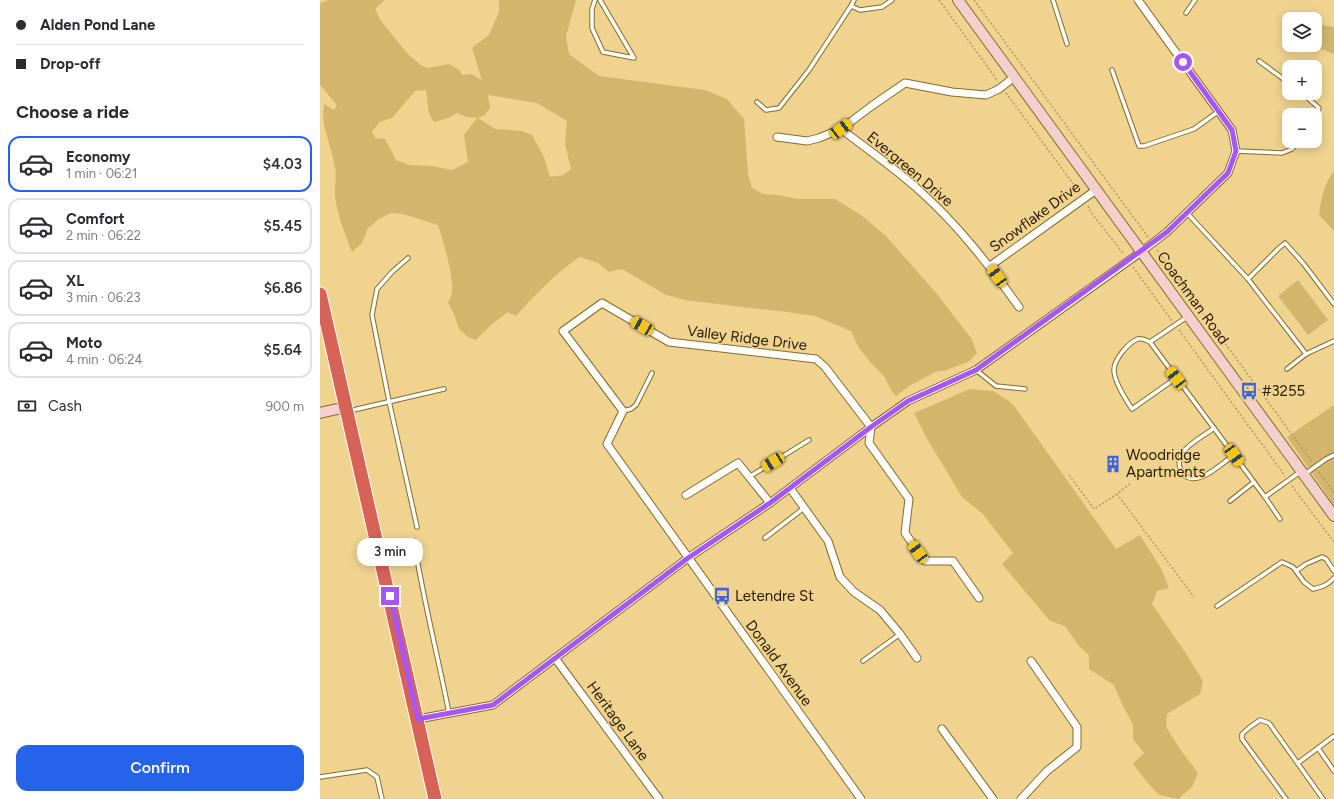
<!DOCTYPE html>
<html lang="en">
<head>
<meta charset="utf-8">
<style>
  body { margin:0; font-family:Figtree,sans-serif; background:#f2f2f3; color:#2b2b33; height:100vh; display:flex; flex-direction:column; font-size:15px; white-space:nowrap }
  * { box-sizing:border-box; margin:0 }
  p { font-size:13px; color:#7c7c81 }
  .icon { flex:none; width:22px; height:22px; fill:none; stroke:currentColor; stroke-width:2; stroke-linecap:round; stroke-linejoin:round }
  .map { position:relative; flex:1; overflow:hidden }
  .details { display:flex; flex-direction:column; background:#fff; width:320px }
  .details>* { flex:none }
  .top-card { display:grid; align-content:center; height:88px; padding:0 16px; background:#fff }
  .fabs { position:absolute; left:962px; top:12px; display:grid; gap:8px }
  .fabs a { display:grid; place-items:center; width:40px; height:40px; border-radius:8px; background:#fff; box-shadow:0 2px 10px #0003; font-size:20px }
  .end { position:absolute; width:18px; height:18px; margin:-9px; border:5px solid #a855f7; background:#fff; box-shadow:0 0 0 2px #fff }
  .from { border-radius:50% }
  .bubble { position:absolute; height:28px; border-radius:12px; background:#fff; box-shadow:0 2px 10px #0003; font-size:13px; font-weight:600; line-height:28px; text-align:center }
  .car { position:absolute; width:12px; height:24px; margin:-12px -6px; border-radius:5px; box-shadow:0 0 3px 1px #0007; background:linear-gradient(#f5c518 24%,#345 0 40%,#f5c518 0 76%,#345 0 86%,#f5c518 0) }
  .top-card b { display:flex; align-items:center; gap:14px; height:38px; font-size:15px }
  .top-card b+b { border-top:1px solid #e1e1e2 }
  .top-card i { width:10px; height:10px; background:#2b2b33 }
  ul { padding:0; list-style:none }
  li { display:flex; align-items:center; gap:12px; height:56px; margin:0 8px 6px; padding:0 8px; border:2px solid #e1e1e2; border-radius:12px }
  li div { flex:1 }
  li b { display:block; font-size:15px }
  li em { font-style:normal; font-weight:600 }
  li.current { border-color:#2563eb }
  li>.icon { width:36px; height:36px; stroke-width:1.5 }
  h2 { padding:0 16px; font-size:18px; line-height:48px }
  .pay { display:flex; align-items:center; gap:10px; height:44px; padding:0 16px; font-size:15px }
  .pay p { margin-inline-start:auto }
  .cta { display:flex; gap:8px; margin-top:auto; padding:8px 16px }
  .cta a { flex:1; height:46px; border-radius:12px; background:#2563eb; color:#fff; font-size:16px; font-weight:600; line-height:46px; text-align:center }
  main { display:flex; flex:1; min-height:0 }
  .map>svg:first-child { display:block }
</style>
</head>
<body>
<main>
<section class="details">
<div class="top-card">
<b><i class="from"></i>Alden Pond Lane</b>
<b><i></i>Drop-off</b>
</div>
<h2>Choose a ride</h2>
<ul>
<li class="current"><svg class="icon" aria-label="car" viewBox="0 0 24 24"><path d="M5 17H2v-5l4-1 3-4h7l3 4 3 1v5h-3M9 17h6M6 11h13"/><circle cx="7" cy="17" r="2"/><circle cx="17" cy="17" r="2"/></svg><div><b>Economy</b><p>1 min · 06:21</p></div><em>$4.03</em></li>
<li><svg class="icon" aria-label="car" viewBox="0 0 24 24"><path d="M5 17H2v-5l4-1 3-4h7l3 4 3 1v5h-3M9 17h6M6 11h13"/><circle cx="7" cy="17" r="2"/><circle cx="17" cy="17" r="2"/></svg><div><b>Comfort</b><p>2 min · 06:22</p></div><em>$5.45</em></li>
<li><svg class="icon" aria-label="car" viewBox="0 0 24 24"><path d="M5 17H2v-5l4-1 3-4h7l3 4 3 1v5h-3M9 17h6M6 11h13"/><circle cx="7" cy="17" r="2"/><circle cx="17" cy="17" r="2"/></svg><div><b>XL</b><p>3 min · 06:23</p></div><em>$6.86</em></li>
<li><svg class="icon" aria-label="car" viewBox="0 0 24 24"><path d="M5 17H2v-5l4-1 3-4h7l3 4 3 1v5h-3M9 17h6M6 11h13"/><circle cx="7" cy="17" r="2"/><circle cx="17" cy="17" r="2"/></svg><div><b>Moto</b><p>4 min · 06:24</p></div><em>$5.64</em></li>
</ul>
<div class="pay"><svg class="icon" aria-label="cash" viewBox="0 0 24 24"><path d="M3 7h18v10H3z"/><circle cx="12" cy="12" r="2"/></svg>Cash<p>900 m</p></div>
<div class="cta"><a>Confirm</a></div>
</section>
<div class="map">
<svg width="1014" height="799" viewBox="0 0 1014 799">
  <rect width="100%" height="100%" fill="#f0d38f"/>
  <g fill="#d3b56c" fill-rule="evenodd">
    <path d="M9,0h56l-10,9 6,12 20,25 8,9 12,10 7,3 21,-4 10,6 3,5 9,-1 11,6 -10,-32 17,-13 10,-23v-12h77l-10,36 3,18 30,22 106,14 22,9 17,20 4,55 4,14 11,6 15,1 20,4h37l26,16 25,21 51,58 34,44 6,15 -9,9 -22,8 -11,2 -26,14 -13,10 -3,-3 -10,-18 -13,-13 -11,-14 -8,-17 -36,-15 -35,-5 -30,-3 -65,-8 -19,-5 -44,-26 -13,3 -11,-9 -18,-6c-25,16 -44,37 -64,59l-8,-4 -16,12 -16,16 -8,-3 -9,-8 -5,-15 -6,-12c1,-2 3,-4 3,-6 5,-13 -8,-56 -13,-71l-35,-11 -12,-1 -12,6 -11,9 -6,15 -10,9c-7,-19 -15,-37 -17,-56 -1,-9 2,-19 0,-28 -3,-23 -15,-41 -11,-64l10,6 3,-5 -17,-20v-82zM106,90l3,24 5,8 14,-4 9,-5 10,4 10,1 -13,17 4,27 -16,8 -20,-4 -23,-1 -13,-5 -11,-21 -10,-1 -3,-7 8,-9 12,-4 23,-27zM168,95l49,8 30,18 -2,23 6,25 -8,6 -13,2 -6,-20 -12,-22 -10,-4 -27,-2 -17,-11 7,-3 5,-7z"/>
    <path d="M995,24l19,3v27l-22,-9h3z"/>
    <path d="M1014,171v60l-15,-16c2,-16 5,-31 15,-44z"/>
    <path d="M978,280l30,40 -20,15 -30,-39z"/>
    <path d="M650,389l23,2 16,10 6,6 101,142 24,-14 22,35 7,18 -12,3 -5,13 35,51 16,26 -3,13 -33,20 -1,13 16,25 16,21 -6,14 -14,12 -19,-4 -13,-14 -13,-17 11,-11 -11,-14v-14l-12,-23 -7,-17 -25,-16v-14l-10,-9 -14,-20 -15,-5 -48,-57 11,-11 -30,-39 -21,-17 -36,-60 -12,-24z"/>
    <path d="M1014,405v100l-47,-68z"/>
  </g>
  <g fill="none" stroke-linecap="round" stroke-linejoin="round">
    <g stroke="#866b27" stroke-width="5.5">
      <g id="lane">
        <path d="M275,0l-3,9v19l11,24 31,6 -34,-58"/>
        <path d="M733,0l14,44"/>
        <path d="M531,6l9,4 22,-3 10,-7"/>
        <path d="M866,13l9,-13"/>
        <path d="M939,61l30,22"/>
        <path d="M792,70l27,76h5l50,-17 25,-18"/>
        <path d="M982,93l17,15 -4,8"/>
        <path d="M437,102l9,8 13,-2 30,-38 42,-64 3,-6"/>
        <path d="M916,151l46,2 10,-4 7,-8"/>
        <path d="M867,213l61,66 58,75"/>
        <path d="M88,258l-16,14 -15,17 -5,26 17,86 28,126"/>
        <path d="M928,279l30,-30 7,-6 18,20 31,41"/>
        <path d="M830,342l37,-25"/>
        <path d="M967,369l19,-15 28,-13"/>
        <path d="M656,370l20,16 29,3"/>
        <path d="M856,378l-44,31c-6,-9 -18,-27 -18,-39 0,-11 15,-28 24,-31 5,-1 8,1 12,3l115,155 15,22"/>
        <path d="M29,411l95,-22"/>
        <path d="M303,411l8,-2 5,-4 16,-32"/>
        <path d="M894,428c-9,7 -24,15 -30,23 -4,5 -6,11 -4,17 1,4 2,5 5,8 15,10 37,-13 49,-21"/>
        <path d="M985,474l21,-15 8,-4"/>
        <path d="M429,477l60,-37"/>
        <path d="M945,497l35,-25"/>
        <path d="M910,501l24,-19"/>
        <path d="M445,538l39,-30"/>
        <path d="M94,541c9,58 24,115 35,172"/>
        <path d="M976,571l10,-7 16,-7 4,2 8,12"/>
        <path d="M897,606l65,-44 11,5 11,15 9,7c9,-2 15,-4 21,-11"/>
        <path d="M543,661l37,-27"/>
        <path d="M998,748l16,23"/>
        <path d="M978,763l36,-27"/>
        <path d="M0,777l47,-7 10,7 5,22"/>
        <path d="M966,799l-44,-60v-5l8,-7 10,-7 9,3 54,76"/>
      </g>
    </g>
    <g stroke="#866b27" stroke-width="9">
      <g id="street">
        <path d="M521,129c26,20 55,40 79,62 38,34 69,74 99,116"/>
        <path d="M457,137l30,4 12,-3 22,-9 32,-24 32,-22 47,9 34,3 13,-6 15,-12"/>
        <path d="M670,266l106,-76"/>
        <path d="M470,488l38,53 12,36 14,15 26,18 20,24 17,24"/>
        <path d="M366,495l52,-32 32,40"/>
        <path d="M235,658l104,141"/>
        <path d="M98,719l75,-14 195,-147 82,-55 101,-76 37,-26 68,-31 165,-118 26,-20 61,-59 8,-22 -4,-21 -94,-130"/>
        <path d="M622,729l51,70"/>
        <path d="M541,799l-254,-355 16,-33 -60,-80 39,-28 67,39 147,17 9,8 46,60 -2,16 40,56 -4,34 20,28h28l26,37"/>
        <path d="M701,799l26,-28 30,-24v-20l-46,-66"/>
      </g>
    </g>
    <g stroke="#866b27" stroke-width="12">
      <g id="secondary">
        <path d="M638,0l376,516"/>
        <path d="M0,413l26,-6"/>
      </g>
    </g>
    <g stroke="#fff" stroke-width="15">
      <path id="highway" d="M0,294l115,505"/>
    </g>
    <g stroke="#b29b64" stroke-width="1.5" stroke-dasharray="2 2" stroke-linecap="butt">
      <path d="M619,0l58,80"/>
      <path d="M654,0l174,237"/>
      <path d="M686,93l74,100"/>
      <path d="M768,206l4,8 32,40"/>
      <path d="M837,250l155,212"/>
      <path d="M813,267l39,54"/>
      <path d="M859,330l106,146"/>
      <path d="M999,472l15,21"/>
      <path d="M749,475l25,34 23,-15"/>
      <path d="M810,484l-13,10 77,103"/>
      <path d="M972,486l42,56"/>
    </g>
    <use href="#lane" stroke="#fff" stroke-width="3.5"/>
    <use href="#street" stroke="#fff" stroke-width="7"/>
    <use href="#secondary" stroke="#f3d0cd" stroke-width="10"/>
    <use href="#highway" stroke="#d76358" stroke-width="13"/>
  </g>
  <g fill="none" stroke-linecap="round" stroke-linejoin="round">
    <path stroke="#a855f7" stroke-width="5" d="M70,596l28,123 75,-14 195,-147 82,-55 101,-76 37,-26 68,-31 191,-138 61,-59 8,-22 -4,-21 -49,-68"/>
  </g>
  <defs>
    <g id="bus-bare" transform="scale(1.38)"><path d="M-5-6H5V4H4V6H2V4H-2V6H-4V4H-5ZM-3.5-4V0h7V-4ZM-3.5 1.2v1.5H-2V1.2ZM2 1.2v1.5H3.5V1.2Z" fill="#4264d7" stroke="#f0d38f" stroke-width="2.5" paint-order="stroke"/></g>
    <g id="building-bare" transform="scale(1.38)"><path d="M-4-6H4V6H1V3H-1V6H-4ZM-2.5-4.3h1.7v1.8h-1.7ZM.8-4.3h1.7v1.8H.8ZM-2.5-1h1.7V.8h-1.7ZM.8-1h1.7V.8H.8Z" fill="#4264d7" stroke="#f0d38f" stroke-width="2.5" paint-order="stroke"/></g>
  </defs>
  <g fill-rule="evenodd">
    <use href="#bus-bare" x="929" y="391"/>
    <use href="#building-bare" x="793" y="464"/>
    <use href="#bus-bare" x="402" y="596"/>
  </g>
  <g text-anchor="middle" stroke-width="3" stroke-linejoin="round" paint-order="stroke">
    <g font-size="15" fill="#261b01" stroke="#f0d38f">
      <text transform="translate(590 169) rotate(40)" y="5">Evergreen Drive</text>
      <text transform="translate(715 217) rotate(-36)" y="5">Snowflake Drive</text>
      <text transform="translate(873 298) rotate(54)" y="5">Coachman Road</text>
      <text transform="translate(427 338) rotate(7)" y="5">Valley Ridge Drive</text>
      <text transform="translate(459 663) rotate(54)" y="5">Donald Avenue</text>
      <text transform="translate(298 721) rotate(54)" y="5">Heritage Lane</text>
    </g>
    <g font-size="15" fill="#261b01" stroke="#f0d38f" text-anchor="start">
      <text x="942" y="396">#3255</text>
      <text x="806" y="460">Woodridge<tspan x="806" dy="17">Apartments</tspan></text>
      <text x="415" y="601">Letendre St</text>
    </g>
  </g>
</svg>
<div class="fabs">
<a><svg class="icon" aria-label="layers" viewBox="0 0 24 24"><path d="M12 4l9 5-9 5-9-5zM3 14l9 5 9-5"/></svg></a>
<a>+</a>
<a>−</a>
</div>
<i class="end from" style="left:863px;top:62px"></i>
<i class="end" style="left:70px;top:596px"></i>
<div class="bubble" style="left:37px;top:538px;width:66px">3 min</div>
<i class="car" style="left:521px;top:129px;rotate:53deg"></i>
<i class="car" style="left:677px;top:276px;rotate:324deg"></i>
<i class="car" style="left:322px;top:326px;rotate:300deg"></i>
<i class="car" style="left:856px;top:378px;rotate:323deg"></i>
<i class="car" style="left:914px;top:455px;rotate:144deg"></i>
<i class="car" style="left:453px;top:462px;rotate:238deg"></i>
<i class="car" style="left:598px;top:552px;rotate:324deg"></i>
</div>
</main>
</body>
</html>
